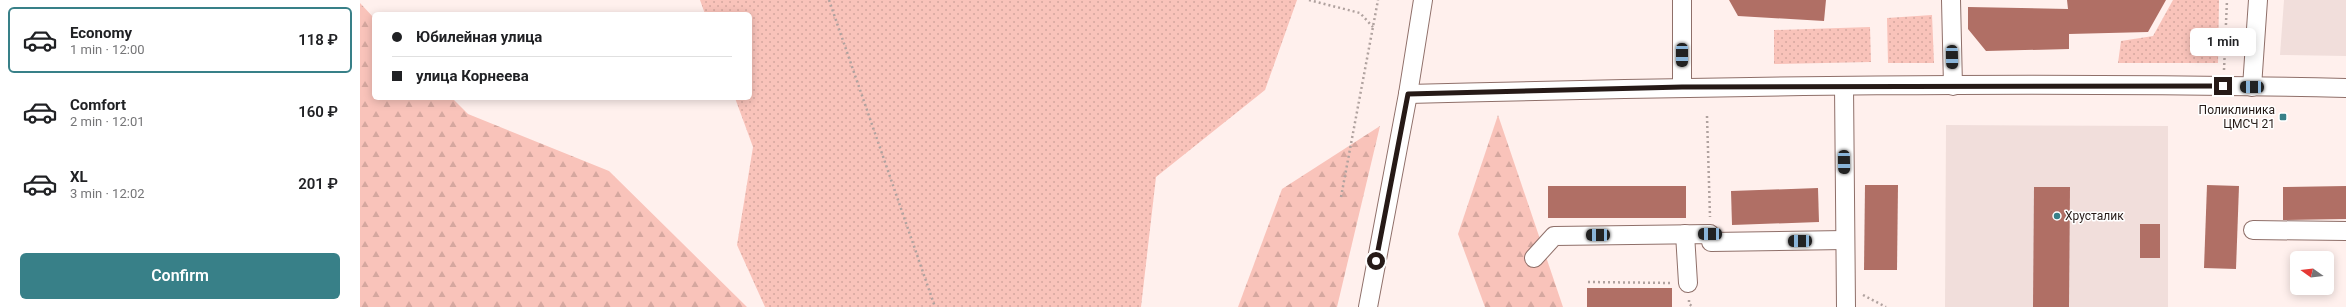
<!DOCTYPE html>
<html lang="en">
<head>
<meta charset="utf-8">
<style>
  body { margin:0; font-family:Roboto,sans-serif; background:#f6f6f6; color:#202124; height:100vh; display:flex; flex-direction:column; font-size:15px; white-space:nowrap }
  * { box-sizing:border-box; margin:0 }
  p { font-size:13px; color:#757577 }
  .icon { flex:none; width:22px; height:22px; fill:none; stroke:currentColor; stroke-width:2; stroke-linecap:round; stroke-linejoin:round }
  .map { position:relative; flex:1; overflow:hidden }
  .drawer { display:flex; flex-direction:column; background:#fff; width:360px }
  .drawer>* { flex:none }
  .banner { position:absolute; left:12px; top:12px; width:380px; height:88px; border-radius:6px; box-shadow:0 2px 10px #0003; display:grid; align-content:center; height:88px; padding:0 20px; background:#fff }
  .needle { width:26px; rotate:284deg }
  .buttons { position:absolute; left:1930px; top:251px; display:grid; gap:8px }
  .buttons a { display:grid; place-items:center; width:44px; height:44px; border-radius:6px; background:#fff; box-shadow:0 2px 10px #0003; font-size:20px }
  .end { position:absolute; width:18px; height:18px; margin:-9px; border:5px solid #261a17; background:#fff; box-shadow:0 0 0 2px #fff }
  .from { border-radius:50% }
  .bubble { position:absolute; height:28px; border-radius:6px; background:#fff; box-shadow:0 2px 10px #0003; font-size:13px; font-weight:600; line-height:28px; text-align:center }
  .car { position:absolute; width:12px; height:24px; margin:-12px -6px; border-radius:5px; box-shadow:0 0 3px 1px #0007; background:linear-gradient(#222 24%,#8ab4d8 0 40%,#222 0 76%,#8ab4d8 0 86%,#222 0) }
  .banner b { display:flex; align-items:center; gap:14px; height:38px; font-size:15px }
  .banner b+b { border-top:1px solid #e0e0e0 }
  .banner i { width:10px; height:10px; background:#202124 }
  ul { padding:7px 0 0; list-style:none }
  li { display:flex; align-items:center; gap:12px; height:66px; margin:0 8px 6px; padding:0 12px; border:2px solid transparent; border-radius:6px }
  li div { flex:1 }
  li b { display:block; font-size:15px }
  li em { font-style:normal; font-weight:600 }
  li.selected { border-color:#388088 }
  li>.icon { width:36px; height:36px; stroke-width:1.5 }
  .button { display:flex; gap:8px; margin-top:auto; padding:8px 20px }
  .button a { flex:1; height:46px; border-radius:6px; background:#388088; color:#fff; font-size:16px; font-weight:600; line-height:46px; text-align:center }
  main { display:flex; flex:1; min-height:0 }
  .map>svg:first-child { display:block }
</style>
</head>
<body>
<main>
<section class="drawer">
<ul>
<li class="selected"><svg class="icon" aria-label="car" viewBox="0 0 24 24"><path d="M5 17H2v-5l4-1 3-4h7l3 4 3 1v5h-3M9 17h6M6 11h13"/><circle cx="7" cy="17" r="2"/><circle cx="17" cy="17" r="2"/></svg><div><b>Economy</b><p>1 min · 12:00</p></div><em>118 ₽</em></li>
<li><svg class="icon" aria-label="car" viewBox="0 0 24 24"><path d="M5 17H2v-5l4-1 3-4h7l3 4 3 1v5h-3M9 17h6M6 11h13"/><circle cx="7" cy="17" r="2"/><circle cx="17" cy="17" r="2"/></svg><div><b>Comfort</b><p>2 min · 12:01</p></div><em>160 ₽</em></li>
<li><svg class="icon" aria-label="car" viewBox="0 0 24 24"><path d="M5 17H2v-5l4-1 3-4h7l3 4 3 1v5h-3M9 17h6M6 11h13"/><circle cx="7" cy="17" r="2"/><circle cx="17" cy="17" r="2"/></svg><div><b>XL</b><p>3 min · 12:02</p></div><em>201 ₽</em></li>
</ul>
<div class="button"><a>Confirm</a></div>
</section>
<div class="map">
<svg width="1986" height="307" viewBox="0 0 1986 307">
  <defs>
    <pattern id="grass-dots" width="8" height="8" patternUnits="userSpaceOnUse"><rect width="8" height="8" fill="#f9c3ba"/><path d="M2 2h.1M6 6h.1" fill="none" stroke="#d5a79f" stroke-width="1.8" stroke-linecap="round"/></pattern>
    <pattern id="forest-firs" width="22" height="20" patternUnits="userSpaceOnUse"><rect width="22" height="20" fill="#f9c3ba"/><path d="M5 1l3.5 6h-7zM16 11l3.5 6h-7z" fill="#d5a79f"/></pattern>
  </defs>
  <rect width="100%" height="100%" fill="#fff0ed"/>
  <g fill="#f1dedb">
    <path d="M1924,0h62v56l-66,-1z"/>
    <path d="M1586,125l222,1v181h-223z"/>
  </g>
  <g fill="url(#grass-dots)">
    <path d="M340,0h597l-32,90 -109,87 -15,130h-376l-28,-62 16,-98 -18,-49h15v-84h-45z"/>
    <path d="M1813,0h46l-1,63h-100l3,-22 32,-5z"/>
    <path d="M1572,15l2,48h-46l-1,-45z"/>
    <path d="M1510,27l1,35 -97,2v-34z"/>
  </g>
  <g fill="url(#forest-firs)">
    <path d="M0,3l14,15v80h78l16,16 141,57 138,136h-387z"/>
    <path d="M1138,115l65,192h-78l-27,-73z"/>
    <path d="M1020,126l-43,181h-99l44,-118z"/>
  </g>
  <g fill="#b06f65">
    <path d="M1369,0h97l-2,21 -86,-5z"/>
    <path d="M1707,0h99l-18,32 -79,2v15l-83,2 -18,-22v-22l100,2z"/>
    <path d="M1505,185h33l-1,85h-33z"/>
    <path d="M1847,185l32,1 -3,83 -32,-1z"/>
    <rect x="1188" y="186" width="138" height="32"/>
    <path d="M1986,186v33l-63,1v-33z"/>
    <path d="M1674,187h36l-1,120h-36z"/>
    <path d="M1458,188l1,34 -87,3 -1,-34z"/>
    <rect x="1780" y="224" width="20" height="34"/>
    <rect x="1227" y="288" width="85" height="19"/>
  </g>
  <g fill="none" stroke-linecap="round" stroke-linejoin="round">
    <g stroke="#8f6f69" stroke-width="20">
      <g id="minor">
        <path d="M1322,0v87"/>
        <path d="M1591,0l2,86"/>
        <path d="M1484,86l2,221"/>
        <path d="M1892,87l6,-87"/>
        <path d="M1048,94c312,-8 625,-13 938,-6"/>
        <path d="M1893,230l93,1"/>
        <path d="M1325,234l3,49"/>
        <path d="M1174,258l20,-22 156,-2 1,8 134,-2"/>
        <path d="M1008,307l40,-213 15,-94"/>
      </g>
    </g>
    <g stroke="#b0a29f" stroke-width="2.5" stroke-dasharray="2 3" stroke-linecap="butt">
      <path d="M469,0l106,307"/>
      <path d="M949,0l51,13 13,14"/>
      <path d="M1864,70l3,-70"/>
      <path d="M1347,116l3,101"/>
      <path d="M981,197l37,-197"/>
      <path d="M1228,282l84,1"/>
      <path d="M1503,295l23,12"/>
      <path d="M1329,300v4l4,3"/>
    </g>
    <use href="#minor" stroke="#fff" stroke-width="18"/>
  </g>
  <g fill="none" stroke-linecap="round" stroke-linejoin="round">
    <path stroke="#261a17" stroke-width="5" d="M1016,261l32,-167 274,-7 541,-1"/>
  </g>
  <g fill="#388088" stroke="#fff" stroke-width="1.5">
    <rect x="1919" y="113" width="8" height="8" rx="2"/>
    <circle cx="1697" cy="216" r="4"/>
  </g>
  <g text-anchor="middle" stroke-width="3" stroke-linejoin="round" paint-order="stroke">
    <g font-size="12" fill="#261a17" stroke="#fff" text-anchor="end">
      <text x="1915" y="114">Поликлиника<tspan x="1915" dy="14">ЦМСЧ 21</tspan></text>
      <text x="1705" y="220" text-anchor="start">Хрусталик</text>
    </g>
  </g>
</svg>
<div class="buttons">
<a><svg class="needle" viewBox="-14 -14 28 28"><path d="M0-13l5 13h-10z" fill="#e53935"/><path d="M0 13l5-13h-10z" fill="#757577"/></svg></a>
</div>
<i class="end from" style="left:1016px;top:261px"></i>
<i class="end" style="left:1863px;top:86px"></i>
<div class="bubble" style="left:1830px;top:28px;width:66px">1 min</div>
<i class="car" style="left:1322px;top:55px;rotate:180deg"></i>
<i class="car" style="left:1592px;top:57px;rotate:179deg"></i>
<i class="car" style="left:1892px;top:87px;rotate:271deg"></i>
<i class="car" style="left:1484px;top:162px;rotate:179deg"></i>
<i class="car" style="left:1350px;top:234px;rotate:270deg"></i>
<i class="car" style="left:1238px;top:235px;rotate:270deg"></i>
<i class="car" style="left:1440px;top:241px;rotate:269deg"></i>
<div class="banner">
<b><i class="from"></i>Юбилейная улица</b>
<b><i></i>улица Корнеева</b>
</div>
</div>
</main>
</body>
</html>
